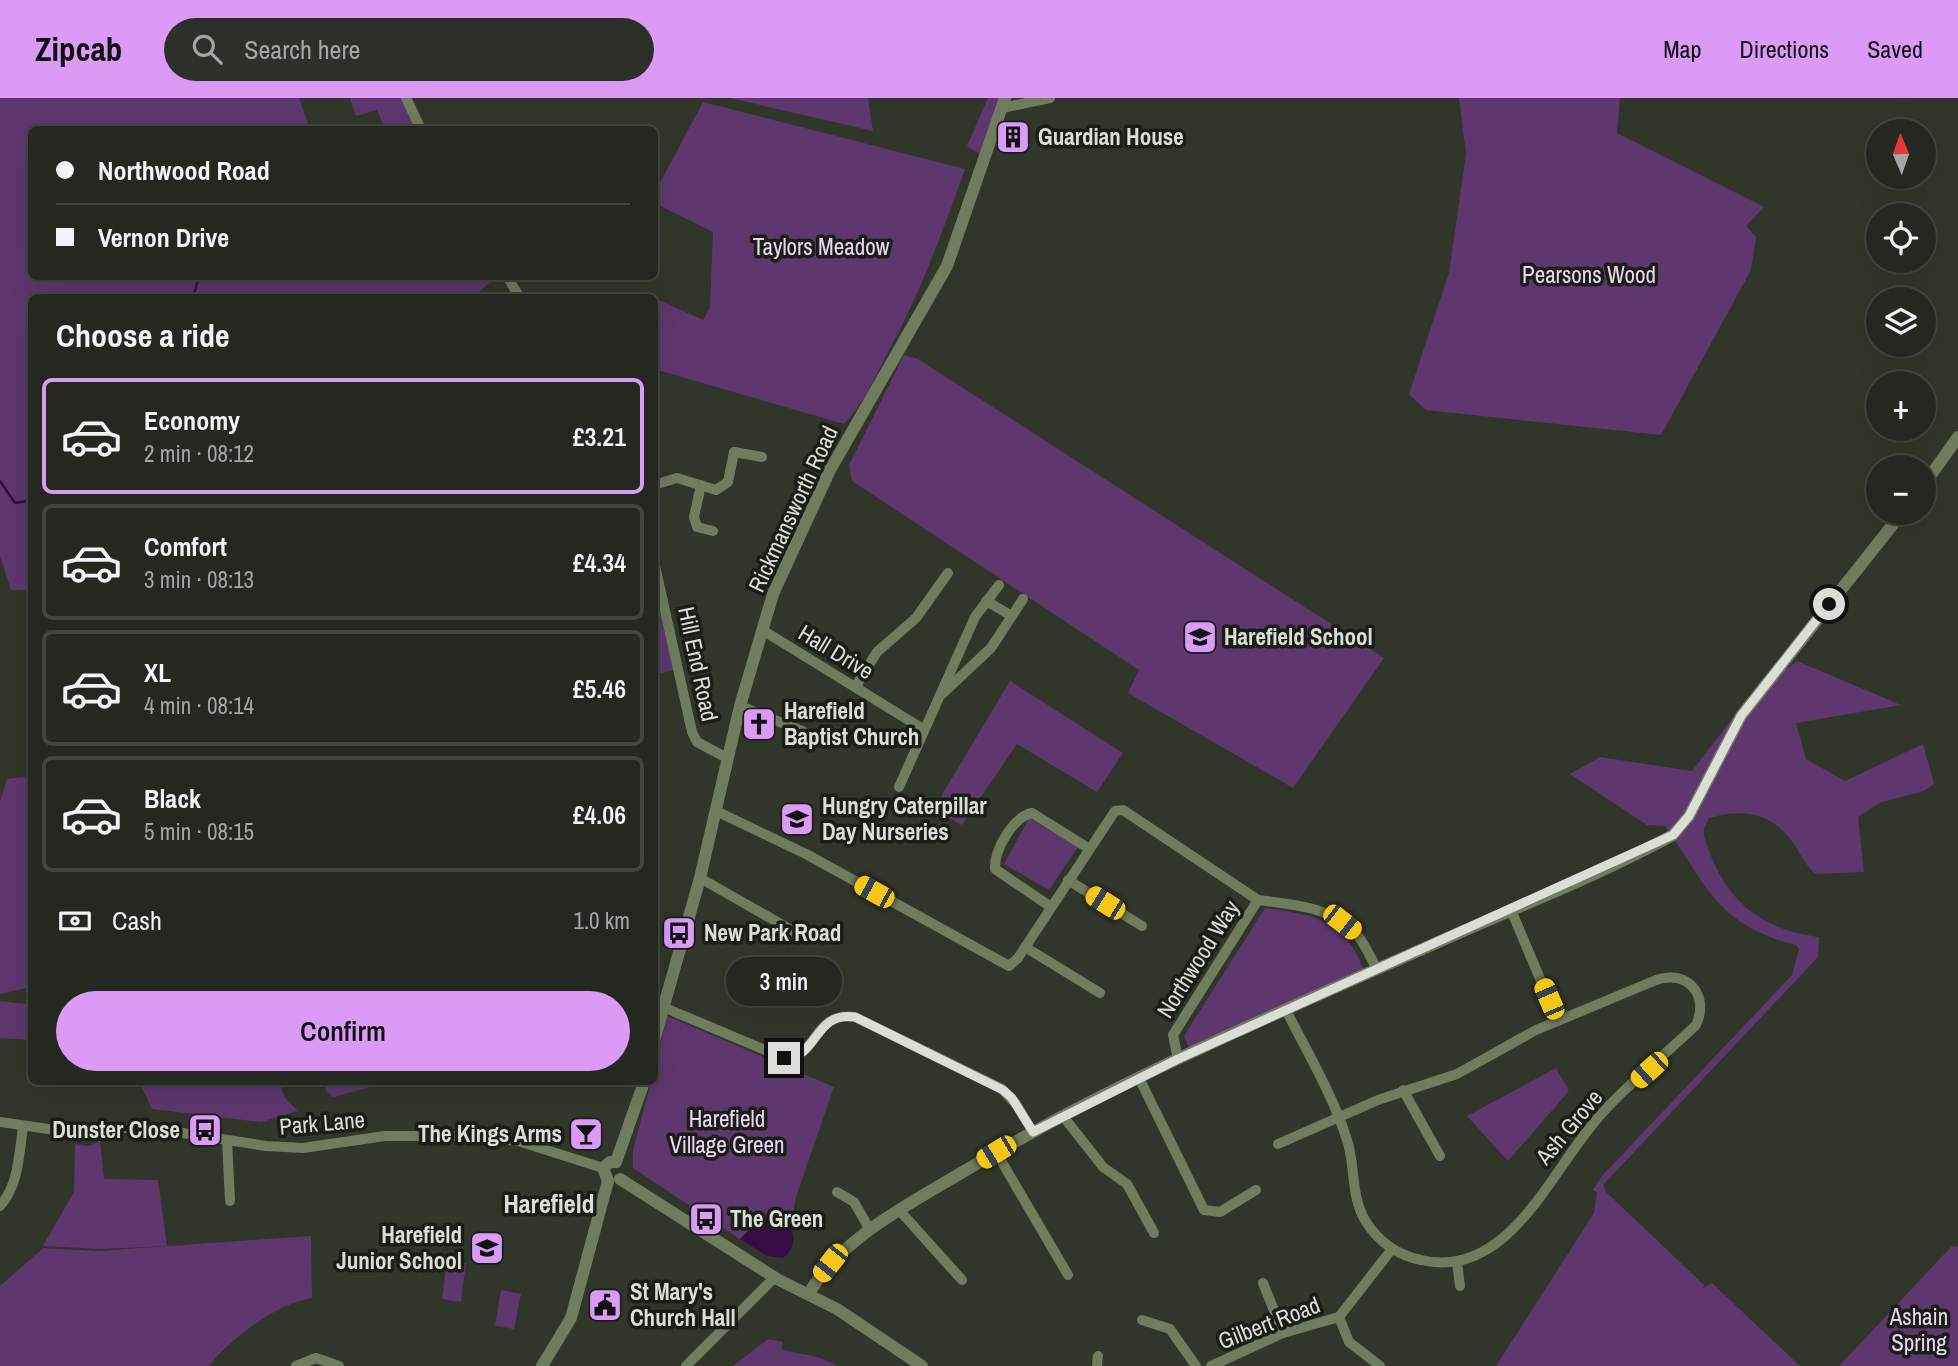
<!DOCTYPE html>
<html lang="en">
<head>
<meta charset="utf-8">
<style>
  body { margin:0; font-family:"Archivo Narrow",sans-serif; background:#2d3029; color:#f1f3f6; height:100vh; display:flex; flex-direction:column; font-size:26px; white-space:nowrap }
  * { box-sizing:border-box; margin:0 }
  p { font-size:23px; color:#a3a6a5 }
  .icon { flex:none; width:38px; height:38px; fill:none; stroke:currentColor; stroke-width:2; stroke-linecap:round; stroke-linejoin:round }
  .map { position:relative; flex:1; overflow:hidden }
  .side { position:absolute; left:28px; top:196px; width:630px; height:791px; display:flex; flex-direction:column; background:#252820; border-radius:10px; box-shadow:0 7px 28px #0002,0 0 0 2px #42443e }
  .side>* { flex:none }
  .banner { position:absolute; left:28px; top:28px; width:630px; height:154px; border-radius:10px; box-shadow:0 7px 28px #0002,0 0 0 2px #42443e; display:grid; align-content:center; height:154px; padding:0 28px; background:#252820 }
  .needle { width:46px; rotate:358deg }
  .fabs { position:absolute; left:1866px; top:21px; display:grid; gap:14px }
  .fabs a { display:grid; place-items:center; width:70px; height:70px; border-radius:50%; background:#252820; box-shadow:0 7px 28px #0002,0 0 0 2px #42443e; font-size:35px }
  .end { position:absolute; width:32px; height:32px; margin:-16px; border:9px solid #dbded7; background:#111; box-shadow:0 0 0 4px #111 }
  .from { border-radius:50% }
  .bubble { position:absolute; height:49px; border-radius:24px; background:#252820; box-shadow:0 7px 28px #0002,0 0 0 2px #42443e; font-size:23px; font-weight:600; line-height:49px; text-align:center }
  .car { position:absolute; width:21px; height:42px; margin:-21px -10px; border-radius:9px; box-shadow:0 0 5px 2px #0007; background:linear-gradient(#f5c518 24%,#345 0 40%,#f5c518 0 76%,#345 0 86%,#f5c518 0) }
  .banner b { display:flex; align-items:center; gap:24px; height:66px; font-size:26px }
  .banner b+b { border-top:2px solid #42443e }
  .banner i { width:18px; height:18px; background:#f1f3f6 }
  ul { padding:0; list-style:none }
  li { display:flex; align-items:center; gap:21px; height:116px; margin:0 14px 10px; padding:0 14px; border:4px solid #42443e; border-radius:10px }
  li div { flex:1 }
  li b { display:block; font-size:26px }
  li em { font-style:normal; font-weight:600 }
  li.active { border-color:#da9af6 }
  li>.icon { width:63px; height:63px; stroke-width:1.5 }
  h2 { padding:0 28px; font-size:32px; line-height:84px }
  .pay { display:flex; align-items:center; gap:18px; height:77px; padding:0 28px; font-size:26px }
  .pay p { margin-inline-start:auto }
  .cta { display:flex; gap:14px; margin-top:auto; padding:14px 28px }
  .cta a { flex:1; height:80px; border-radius:42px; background:#da9af6; color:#111; font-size:28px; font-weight:600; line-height:80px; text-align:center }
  header { display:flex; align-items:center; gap:42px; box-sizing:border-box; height:98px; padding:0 35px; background:#da9af6; color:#111 }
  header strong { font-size:33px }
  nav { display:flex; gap:38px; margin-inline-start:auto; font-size:24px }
  .search { width:490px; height:63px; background:#2d3029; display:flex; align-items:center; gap:18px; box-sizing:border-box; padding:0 24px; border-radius:38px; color:#a3a6a5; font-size:26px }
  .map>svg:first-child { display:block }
</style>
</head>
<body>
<header>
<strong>Zipcab</strong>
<div class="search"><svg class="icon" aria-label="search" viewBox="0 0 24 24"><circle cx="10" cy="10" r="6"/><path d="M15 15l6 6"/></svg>Search here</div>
<nav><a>Map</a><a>Directions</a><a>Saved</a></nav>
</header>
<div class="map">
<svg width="1958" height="1268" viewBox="0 0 1958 1268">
  <rect width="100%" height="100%" fill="#31362a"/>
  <g fill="#5d376e">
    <path d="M0,0h299l11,31 -278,1v146l464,1 -24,21h-440l-1,292h-20l-11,-34z"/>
    <path d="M350,0h62l15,31h-42l-8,-19 -21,6z"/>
    <path d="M730,0h138l5,33z"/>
    <path d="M988,0h24l-25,61 -20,-13z"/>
    <path d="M1459,0h161l-3,35 147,74 -18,19 10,11 -5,33 -90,165 -235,-25 -17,-16 40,-121 17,-119z"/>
    <path d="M703,4l262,67c-23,65 -46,127 -79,187 -12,24 -23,48 -42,68l-190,-55v-71l49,22 7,-13 3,-75 -59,-29 1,-11z"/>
    <path d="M904,257l14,4 466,299 -91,130 -165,-95 11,-23 -287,-189 -3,-16z"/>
    <path d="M654,489l20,83 -19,5z"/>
    <path d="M1797,563l104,44 -105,18 10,36 39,22 78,-37 11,40 -10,7 -45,12 -21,14 6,55 -48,2c-9,-7 -14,-17 -20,-27 -21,-33 -50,-40 -87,-29l-5,11v7c18,60 52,93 115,101l-1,20 -215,228 3,7 98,93 -1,3 9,-5 88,83h-304l98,-153 3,-21 -4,-2 9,-14 190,-201 7,-26 -3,-4c-79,-20 -88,-58 -131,-119l-18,-1 -77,-51 30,-17 92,14 53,-69z"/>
    <path d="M1010,583l113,72 -26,39 -80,-48 -55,81 -29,-15z"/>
    <path d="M31,678v211l-31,7v-192l7,-23z"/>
    <path d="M1029,720l49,29 -29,43 -45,-26z"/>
    <path d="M1265,810c50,7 81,11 100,65l-175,78 -6,-15z"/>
    <path d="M0,903l31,4v35l-31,-2z"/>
    <path d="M667,918l167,71 -38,110 -5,26 -13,-9 -25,12 -13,13 -107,-71v-18l18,-68h3l1,-16z"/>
    <path d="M1556,970l13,23 -61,70 -41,-45z"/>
    <path d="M139,984h140l6,16 13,13 -37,11 -109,-13z"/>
    <path d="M324,984h64l-54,15 -8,-6z"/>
    <path d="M100,1043l4,38 54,1 9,66 -68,3 -56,-3 31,-54 1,-48 14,2z"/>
    <path d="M311,1138l1,62c-37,6 -79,39 -103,68h-209v-80l43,-38 55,3z"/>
    <path d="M1952,1148l6,1v119h-119z"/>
    <path d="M447,1163l19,2 -5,39 -19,-3z"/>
    <path d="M501,1192l20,4 -7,35 -19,-3z"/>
    <path d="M768,1241l15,3 -2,7c23,7 33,4 56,17h-104z"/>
  </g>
  <path fill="#350c44" d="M778,1115c15,11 23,31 5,45l-16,-2 -27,-17 13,-13z"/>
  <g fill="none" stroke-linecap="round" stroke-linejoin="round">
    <g stroke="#350c44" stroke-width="2.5">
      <path d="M193,200l6,-22"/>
      <path d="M0,383l15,22 17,-3"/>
    </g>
    <g stroke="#707c5e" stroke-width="10">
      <path d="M406,0l15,32"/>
      <path d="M1002,10l48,-10"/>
      <path d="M507,178l13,22"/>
      <path d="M654,387l23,-7 39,12 12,-8 6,-30 28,5"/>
      <path d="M701,387l-7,32 3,10 16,4"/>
      <path d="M654,463l38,171 5,10 30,16"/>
      <path d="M986,503l26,15"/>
      <path d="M764,533l159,98"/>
      <path d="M856,588l21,-34 39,-34 32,-45"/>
      <path d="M942,596l49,-46 32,-49"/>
      <path d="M740,608l62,25"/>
      <path d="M899,689l76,-170 24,-32"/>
      <path d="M716,713l90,43 203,112 9,-8 97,-147 8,-1 135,90"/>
      <path d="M700,780l95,54"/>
      <path d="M1068,782l74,46"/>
      <path d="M1051,809l-56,-38c-1,-19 18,-52 37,-56l56,35"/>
      <path d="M1511,812l47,111"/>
      <path d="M1025,849l75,46"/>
      <path d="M663,909l121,51c35,0 28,-47 71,-41l147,72 14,15 17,28"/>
      <path d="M1178,961l-5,-24 85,-135c32,4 78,7 100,36 8,10 13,23 19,33"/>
      <path d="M1139,980l65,132 16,2 36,-22"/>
      <path d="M1403,992l37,66"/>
      <path d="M1063,1018l40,51 24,17 27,49"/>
      <path d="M0,1024l76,11 27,-5h48l115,18 37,2 82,-12h92l41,5 85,27"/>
      <path d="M227,1042l3,61"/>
      <path d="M1278,1046l100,-44 79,-26 79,-44 120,-50c31,-11 54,15 40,45 -34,33 -74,63 -104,100 -44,53 -87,155 -171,135 -24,-5 -42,-18 -55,-38 -16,-26 -10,-55 -19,-82 -14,-45 -40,-88 -61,-130"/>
      <path d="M996,1054l72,123"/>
      <path d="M837,1094l17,10 16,28"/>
      <path d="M0,1108c19,-21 19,-53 23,-79"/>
      <path d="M900,1113l62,69"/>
      <path d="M1457,1164l3,24"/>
      <path d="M1263,1185l20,50"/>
      <path d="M1339,1219l10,25 31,24"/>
      <path d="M1142,1222l28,9 26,37"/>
      <path d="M296,1268l20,-8 23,8"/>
      <path d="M686,1268l89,-89"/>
      <path d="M1097,1268l1,-10"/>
      <path d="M1211,1268l72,-33 56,-16 53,-68"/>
    </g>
    <g stroke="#707c5e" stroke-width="12">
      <path d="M1923,388l35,-49"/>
      <path d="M654,943l46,-163 40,-172 33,-112 57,-124 117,-204 58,-168"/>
      <path d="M616,1064l28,-80"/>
      <path d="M620,1081l157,100 60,30 85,57"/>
      <path d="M608,1083l-5,-13 7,-6h6"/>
      <path d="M809,1195c34,-56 97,-87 152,-120 159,-95 331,-166 500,-241 71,-31 144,-60 212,-97l16,-19 52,-100 161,-203"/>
      <path d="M542,1268l29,-48 37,-137"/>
    </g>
  </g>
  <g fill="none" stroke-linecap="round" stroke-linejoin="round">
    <path stroke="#dbded7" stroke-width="9" d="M784,960c35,0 29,-47 71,-41l148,73 9,8 21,34 145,-73 495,-224 16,-19 52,-100 88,-112"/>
  </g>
  <defs>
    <g id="building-square" transform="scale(1.75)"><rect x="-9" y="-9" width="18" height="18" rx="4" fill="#da9af6" stroke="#1b1d17"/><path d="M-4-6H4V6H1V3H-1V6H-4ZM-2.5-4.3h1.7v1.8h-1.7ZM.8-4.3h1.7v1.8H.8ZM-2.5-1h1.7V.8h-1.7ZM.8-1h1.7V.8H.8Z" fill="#111"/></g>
    <g id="school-square" transform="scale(1.75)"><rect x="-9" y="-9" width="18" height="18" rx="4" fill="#da9af6" stroke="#1b1d17"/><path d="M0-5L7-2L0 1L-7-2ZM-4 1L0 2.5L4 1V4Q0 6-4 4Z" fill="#111"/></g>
    <g id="church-square" transform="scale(1.75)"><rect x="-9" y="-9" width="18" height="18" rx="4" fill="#da9af6" stroke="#1b1d17"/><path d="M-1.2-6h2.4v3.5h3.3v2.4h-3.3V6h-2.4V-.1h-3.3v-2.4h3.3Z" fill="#111"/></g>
    <g id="bus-square" transform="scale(1.75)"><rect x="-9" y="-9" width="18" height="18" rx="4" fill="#da9af6" stroke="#1b1d17"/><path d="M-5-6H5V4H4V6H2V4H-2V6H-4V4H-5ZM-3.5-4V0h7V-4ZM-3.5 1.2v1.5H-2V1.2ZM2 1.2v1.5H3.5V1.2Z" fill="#111"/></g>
    <g id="bar-square" transform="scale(1.75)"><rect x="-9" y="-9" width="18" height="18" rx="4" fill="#da9af6" stroke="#1b1d17"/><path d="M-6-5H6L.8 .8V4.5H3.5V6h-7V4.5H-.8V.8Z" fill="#111"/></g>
    <g id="civic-square" transform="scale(1.75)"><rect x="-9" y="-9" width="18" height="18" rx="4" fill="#da9af6" stroke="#1b1d17"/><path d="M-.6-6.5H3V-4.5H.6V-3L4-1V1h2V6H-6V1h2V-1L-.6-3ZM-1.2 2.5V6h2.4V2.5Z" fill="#111"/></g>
  </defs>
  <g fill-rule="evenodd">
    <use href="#building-square" x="1013" y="39"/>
    <use href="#school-square" x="1200" y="539"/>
    <use href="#church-square" x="759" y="626"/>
    <use href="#school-square" x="797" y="721"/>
    <use href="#bus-square" x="679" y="835"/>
    <use href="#bus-square" x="205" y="1032"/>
    <use href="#bar-square" x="586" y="1036"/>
    <use href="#bus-square" x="706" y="1121"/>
    <use href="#school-square" x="487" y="1150"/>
    <use href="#civic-square" x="605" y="1207"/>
  </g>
  <g text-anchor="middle" stroke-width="7" stroke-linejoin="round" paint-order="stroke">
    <g font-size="23" font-weight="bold" fill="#dbded7" stroke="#1b1d17" text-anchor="start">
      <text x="1038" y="47">Guardian House</text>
      <text x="1224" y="547">Harefield School</text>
      <text x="784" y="621">Harefield<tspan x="784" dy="26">Baptist Church</tspan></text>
      <text x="822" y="716">Hungry Caterpillar<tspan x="822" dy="26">Day Nurseries</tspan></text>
      <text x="704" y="843">New Park Road</text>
      <text x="180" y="1040" text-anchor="end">Dunster Close</text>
      <text x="562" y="1044" text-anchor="end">The Kings Arms</text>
      <text x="730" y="1129">The Green</text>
      <text x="462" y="1145" text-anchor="end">Harefield<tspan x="462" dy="26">Junior School</tspan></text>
      <text x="630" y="1202">St Mary's<tspan x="630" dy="26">Church Hall</tspan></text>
    </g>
    <g font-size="23" fill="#edd5f8" stroke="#1b1d17">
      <text x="821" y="157">Taylors Meadow</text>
      <text x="1589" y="185">Pearsons Wood</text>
      <text x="727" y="1029">Harefield<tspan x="727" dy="26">Village Green</tspan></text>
      <text x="1919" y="1227">Ashain<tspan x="1919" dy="26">Spring</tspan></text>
    </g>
    <g font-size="23" fill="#dbded7" stroke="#1b1d17">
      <text transform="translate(793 411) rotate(-65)" y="8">Rickmansworth Road</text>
      <text transform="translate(836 554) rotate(31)" y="8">Hall Drive</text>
      <text transform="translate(698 566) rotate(78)" y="8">Hill End Road</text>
      <text transform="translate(1198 861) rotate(-58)" y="8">Northwood Way</text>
      <text transform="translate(322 1025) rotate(-5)" y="8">Park Lane</text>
      <text transform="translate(1569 1029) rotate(-50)" y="8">Ash Grove</text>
      <text transform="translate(1269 1225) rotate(-21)" y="8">Gilbert Road</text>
    </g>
    <g font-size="26" font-weight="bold" fill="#dbded7" stroke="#1b1d17">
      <text x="549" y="1115">Harefield</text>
    </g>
  </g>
</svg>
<div class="fabs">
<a><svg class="needle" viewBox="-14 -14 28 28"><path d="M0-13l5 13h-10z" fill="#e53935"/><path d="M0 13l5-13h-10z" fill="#a3a6a5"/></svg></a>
<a><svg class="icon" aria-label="locate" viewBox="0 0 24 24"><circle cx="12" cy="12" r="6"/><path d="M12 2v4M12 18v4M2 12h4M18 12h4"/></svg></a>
<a><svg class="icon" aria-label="layers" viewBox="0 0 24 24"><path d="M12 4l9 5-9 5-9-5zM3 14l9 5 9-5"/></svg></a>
<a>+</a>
<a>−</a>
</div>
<i class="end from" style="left:1829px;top:506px"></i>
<i class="end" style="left:784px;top:960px"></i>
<div class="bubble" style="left:726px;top:859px;width:116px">3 min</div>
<i class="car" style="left:874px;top:794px;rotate:299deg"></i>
<i class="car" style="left:1105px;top:805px;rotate:302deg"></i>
<i class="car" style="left:1342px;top:824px;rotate:128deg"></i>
<i class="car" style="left:1549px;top:901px;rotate:337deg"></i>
<i class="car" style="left:1649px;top:972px;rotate:228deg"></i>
<i class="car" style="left:996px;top:1054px;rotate:239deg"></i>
<i class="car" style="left:830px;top:1165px;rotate:218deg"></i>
<div class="banner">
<b><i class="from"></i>Northwood Road</b>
<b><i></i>Vernon Drive</b>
</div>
<section class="side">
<h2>Choose a ride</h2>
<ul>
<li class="active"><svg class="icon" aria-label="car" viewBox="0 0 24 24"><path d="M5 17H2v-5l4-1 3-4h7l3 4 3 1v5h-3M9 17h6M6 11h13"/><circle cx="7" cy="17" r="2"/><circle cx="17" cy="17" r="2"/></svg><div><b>Economy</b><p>2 min · 08:12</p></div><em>£3.21</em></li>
<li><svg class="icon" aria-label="car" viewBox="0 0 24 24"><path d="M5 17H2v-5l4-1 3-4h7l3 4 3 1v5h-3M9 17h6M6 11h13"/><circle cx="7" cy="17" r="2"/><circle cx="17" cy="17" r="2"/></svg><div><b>Comfort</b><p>3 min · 08:13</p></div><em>£4.34</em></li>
<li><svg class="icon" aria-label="car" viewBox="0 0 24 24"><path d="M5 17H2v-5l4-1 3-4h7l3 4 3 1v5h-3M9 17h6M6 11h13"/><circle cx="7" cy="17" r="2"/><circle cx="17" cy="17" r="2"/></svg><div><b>XL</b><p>4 min · 08:14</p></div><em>£5.46</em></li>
<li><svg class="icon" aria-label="car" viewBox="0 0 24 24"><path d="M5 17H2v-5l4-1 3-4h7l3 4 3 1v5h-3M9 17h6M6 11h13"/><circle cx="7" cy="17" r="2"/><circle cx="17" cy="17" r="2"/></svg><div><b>Black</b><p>5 min · 08:15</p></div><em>£4.06</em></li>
</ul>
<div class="pay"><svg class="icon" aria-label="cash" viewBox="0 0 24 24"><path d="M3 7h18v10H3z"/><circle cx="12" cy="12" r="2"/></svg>Cash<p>1.0 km</p></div>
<div class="cta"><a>Confirm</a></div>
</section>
</div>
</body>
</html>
